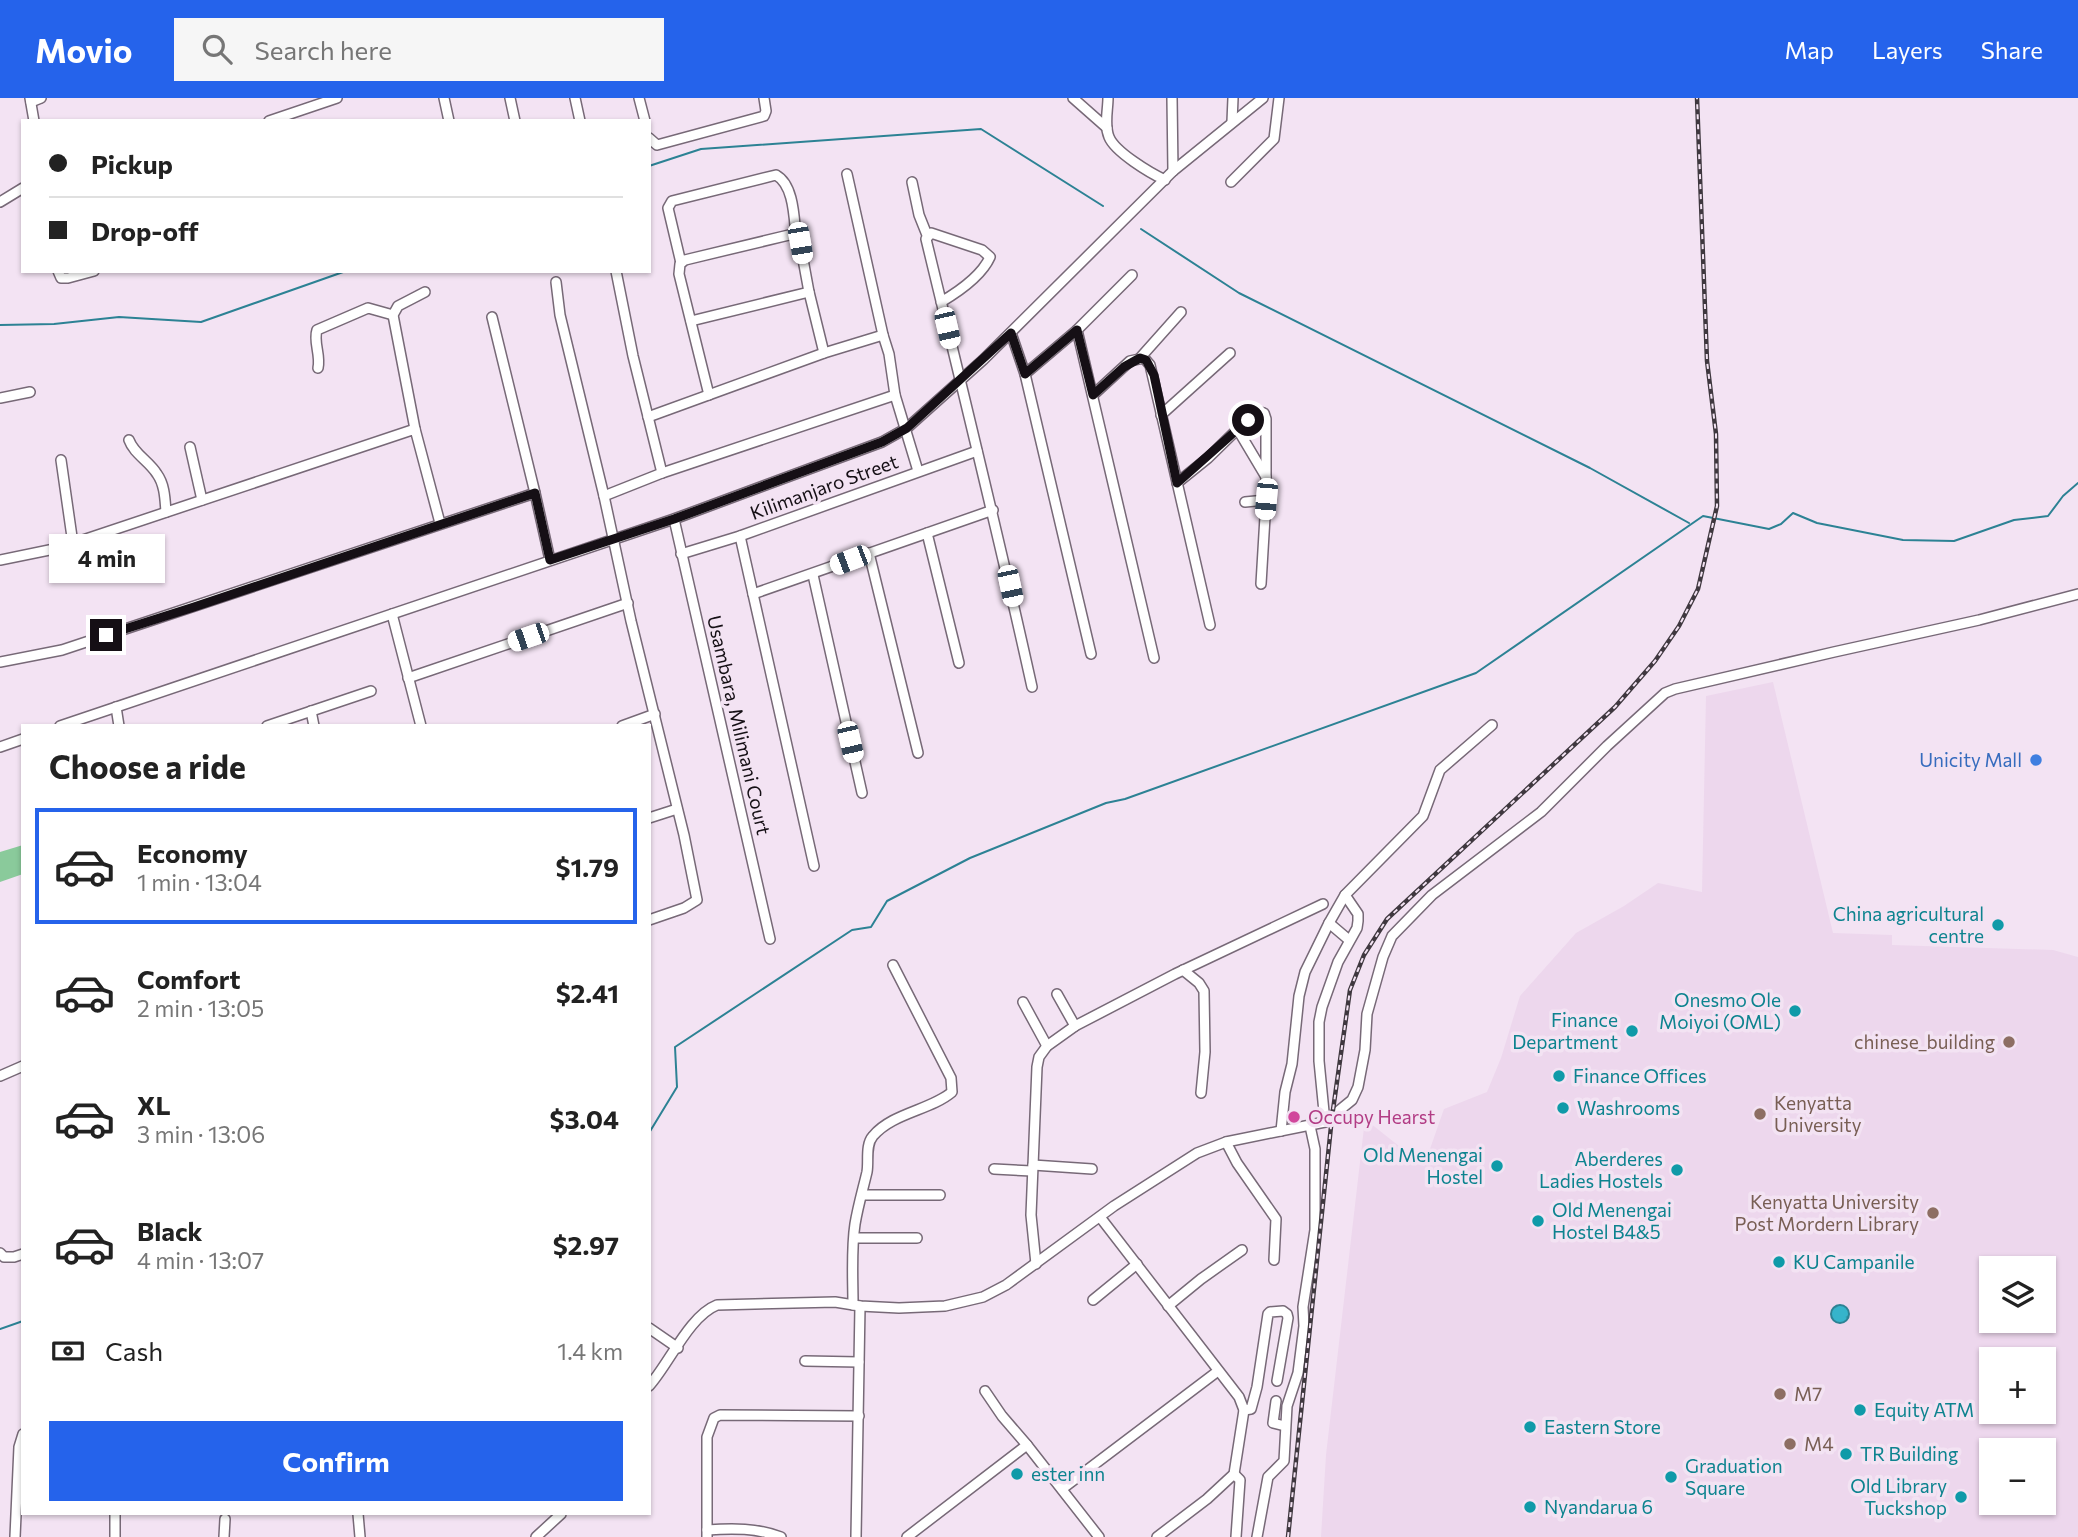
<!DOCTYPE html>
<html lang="en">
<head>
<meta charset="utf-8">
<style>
  body { margin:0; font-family:Commissioner,sans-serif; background:#f6f6f6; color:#222; height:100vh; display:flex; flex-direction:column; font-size:26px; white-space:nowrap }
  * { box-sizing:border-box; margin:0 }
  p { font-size:23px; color:#767676 }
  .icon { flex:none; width:38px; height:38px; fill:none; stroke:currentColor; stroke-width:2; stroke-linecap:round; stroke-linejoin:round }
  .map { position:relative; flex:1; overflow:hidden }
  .details { position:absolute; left:21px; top:626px; width:630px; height:791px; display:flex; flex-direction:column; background:#fff; border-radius:0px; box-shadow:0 2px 5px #0004 }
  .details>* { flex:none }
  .top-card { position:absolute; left:21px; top:21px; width:630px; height:154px; border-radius:0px; box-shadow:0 2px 5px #0004; display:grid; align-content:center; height:154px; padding:0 28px; background:#fff }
  .tools { position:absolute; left:1979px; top:1158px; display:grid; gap:14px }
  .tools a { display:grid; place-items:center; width:77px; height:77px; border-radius:0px; background:#fff; box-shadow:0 2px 5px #0004; font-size:35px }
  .end { position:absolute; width:32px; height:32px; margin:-16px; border:9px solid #150f15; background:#fff; box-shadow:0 0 0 4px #fff }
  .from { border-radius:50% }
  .bubble { position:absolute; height:49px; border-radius:0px; background:#fff; box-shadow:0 2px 5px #0004; font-size:23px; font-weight:700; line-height:49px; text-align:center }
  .car { position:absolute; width:21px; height:42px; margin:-21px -10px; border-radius:9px; box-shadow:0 0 5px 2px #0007; background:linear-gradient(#fff 24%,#345 0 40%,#fff 0 76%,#345 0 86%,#fff 0) }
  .top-card b { display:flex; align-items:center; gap:24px; height:66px; font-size:26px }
  .top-card b+b { border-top:2px solid #e0e0e0 }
  .top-card i { width:18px; height:18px; background:#222 }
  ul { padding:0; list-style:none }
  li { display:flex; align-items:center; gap:21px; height:116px; margin:0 14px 10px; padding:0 14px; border:4px solid transparent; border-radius:0px }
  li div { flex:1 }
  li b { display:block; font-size:26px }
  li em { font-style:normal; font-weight:700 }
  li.current { border-color:#2563eb }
  li>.icon { width:63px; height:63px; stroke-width:1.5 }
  h2 { padding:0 28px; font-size:32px; line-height:84px }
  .pay { display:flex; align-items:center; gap:18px; height:77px; padding:0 28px; font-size:26px }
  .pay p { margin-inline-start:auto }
  .action { display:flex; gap:14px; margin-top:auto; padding:14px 28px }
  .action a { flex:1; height:80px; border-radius:0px; background:#2563eb; color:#fff; font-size:28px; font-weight:700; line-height:80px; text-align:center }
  header { display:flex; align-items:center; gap:42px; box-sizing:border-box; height:98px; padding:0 35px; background:#2563eb; color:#fff }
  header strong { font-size:33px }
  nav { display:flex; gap:38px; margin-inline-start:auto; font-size:24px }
  .search { width:490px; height:63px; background:#f6f6f6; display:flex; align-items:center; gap:18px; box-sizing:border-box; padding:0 24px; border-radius:0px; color:#767676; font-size:26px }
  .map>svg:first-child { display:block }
</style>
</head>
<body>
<header>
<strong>Movio</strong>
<div class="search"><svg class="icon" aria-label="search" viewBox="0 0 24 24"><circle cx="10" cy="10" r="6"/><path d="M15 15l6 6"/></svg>Search here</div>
<nav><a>Map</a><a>Layers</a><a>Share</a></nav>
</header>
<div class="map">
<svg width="2078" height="1439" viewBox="0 0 2078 1439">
  <defs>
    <pattern id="water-ripples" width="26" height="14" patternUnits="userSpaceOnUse" patternTransform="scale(1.75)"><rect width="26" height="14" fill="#36b4cb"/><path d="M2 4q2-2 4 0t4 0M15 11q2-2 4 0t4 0" fill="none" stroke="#2c91a4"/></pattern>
  </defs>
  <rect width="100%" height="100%" fill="#f3e3f3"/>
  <path fill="#edd7ed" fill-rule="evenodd" d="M1773,584l60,251 59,2v10l161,5 25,7v580h-757l5,-82 39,-336 59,47 20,-57 43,-17 14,-34 19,-62 56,-63 48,-27 34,-23 44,9 4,-196zM1992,1171h52v52h-52zM1992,1262h52v52h-52zM1992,1353h52v52h-52z"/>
  <path fill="#8aca9b" d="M23,747v29l-23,8v-30z"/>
  <circle fill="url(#water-ripples)" stroke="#2c8294" stroke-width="2" cx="1840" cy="1216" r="9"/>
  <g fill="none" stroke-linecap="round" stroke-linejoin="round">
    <g stroke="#2c8294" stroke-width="2">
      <path d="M649,68l52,-17 280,-20 122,77"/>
      <path d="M1141,131l98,64 351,175 99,55"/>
      <path d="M0,227l54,-1 65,-7 82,5 145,-51"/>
      <path d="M649,1035l28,-46 -2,-40 177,-117 19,-3 16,-26 83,-43 136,-55 19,-4 351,-126 227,-157 66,13 12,-5 12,-11 24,10 86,17 51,1 60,-21 34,-4 15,-20 15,-13"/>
      <path d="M0,1231l23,-8"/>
    </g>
    <g stroke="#776977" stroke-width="12">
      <g id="minor">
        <path d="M30,0l4,23"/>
        <path d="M444,0l5,23"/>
        <path d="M510,0l5,23"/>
        <path d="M575,0l5,23"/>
        <path d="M639,0l6,23"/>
        <path d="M1073,0l34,30"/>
        <path d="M1108,0c0,12 -4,27 1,39 6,15 41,36 56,43"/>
        <path d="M1172,0l1,73"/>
        <path d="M31,4l10,-4"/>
        <path d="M269,23l68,-23"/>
        <path d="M1232,24l1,-24"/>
        <path d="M649,40l8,7 107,-29 2,-5 -2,-13"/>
        <path d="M912,84l7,33 8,20"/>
        <path d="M1231,84l43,-43 5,-41"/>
        <path d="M0,104l23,-14"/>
        <path d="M681,165l-13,-55 4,-7 104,-26c18,10 18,43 20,61"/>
        <path d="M58,173l3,7h7l26,-7"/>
        <path d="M616,173l17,85 29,117 -58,23 27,125 53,214 13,65 -13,8 -35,12"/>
        <path d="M1132,177l-55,55 77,328"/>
        <path d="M556,184l4,33 44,181"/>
        <path d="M941,204c17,-10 41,-27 49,-45l-8,-7 -51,-17 -5,6c36,149 73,298 106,448"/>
        <path d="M492,219l43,176"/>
        <path d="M691,223l118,-29"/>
        <path d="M1011,235l14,41 66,280"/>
        <path d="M883,237l6,19 6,41 23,76"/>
        <path d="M1140,260l41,-46"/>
        <path d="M318,270c3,-13 -5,-26 -1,-38l51,-22 25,7"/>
        <path d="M1025,276l52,-44"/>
        <path d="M709,297l-30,-121 1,-10 5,-4 104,-25 7,1 4,7 9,49 15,61"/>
        <path d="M1093,297l37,-34 14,-3 6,7 60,260"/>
        <path d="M0,300l30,-6"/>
        <path d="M1161,317l69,-62"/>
        <path d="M648,319l176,-64 59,-18 -36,-161"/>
        <path d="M415,331l-22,-114 5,-9 27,-14"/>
        <path d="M1238,332l28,47"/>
        <path d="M129,342c5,14 20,21 28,34 8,11 8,26 9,38"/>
        <path d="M190,349l12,53"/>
        <path d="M61,362l12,84"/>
        <path d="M662,375l233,-78"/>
        <path d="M1177,385l31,-25 48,-47 8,2 2,6v81l-5,84"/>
        <path d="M1245,404l21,-2"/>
        <path d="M674,421l96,420"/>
        <path d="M927,435l32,130"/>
        <path d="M740,438l74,330"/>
        <path d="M869,455l49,200"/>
        <path d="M681,456l59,-18 237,-85"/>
        <path d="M0,462l59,-12 356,-119 25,94"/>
        <path d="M813,477l49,218"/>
        <path d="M753,496l240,-84"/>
        <path d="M392,516l29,112"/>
        <path d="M0,564l62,-12 473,-157 15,67"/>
        <path d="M408,580l220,-75"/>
        <path d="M116,609l3,19"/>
        <path d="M311,613l3,15"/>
        <path d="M60,628l614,-207 208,-77 25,-14 76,-68 190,-189 90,-73"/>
        <path d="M267,628l104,-35"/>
        <path d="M622,628l33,-12"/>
        <path d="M0,649l23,-8"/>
        <path d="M649,720l28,-9"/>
        <path d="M1329,825l20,17"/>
        <path d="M1183,872l16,13 5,8 1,61 -4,41"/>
        <path d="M1057,896l18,32"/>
        <path d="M1023,904l24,44"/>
        <path d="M0,978l23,-10"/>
        <path d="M1325,1024l-6,-61v-39l3,-15 16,-45 19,-34 1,-7v-7l-13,-19"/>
        <path d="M1281,1033l4,-39 7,-28 7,-68 6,-24 24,-49 16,-28 78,-79 17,-46 52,-45"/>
        <path d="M1226,1044l11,21 39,56 -2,41"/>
        <path d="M1033,1067l59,4"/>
        <path d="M994,1071l38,2"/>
        <path d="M862,1097h78"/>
        <path d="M1100,1119l139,180 5,13 -10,64 -27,25 -50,38"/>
        <path d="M855,1140h62"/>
        <path d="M0,1155l4,4h10l9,-3"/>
        <path d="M1036,1166l-5,-49 6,-148 2,-10 8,-11 28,-20 100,-52 148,-70"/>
        <path d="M1093,1202l44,-36"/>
        <path d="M853,1207c0,-26 -2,-55 2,-81 3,-18 8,-35 12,-52 2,-11 -2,-27 6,-36 19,-23 58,-26 79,-44l-1,-14 -58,-113"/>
        <path d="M1168,1208l33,-27 41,-29"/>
        <path d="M649,1230l29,20"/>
        <path d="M805,1263l54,1"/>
        <path d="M649,1288c20,-22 40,-70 68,-81l118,-3 25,4 39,2 46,-2 38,-9 23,-12 108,-79 83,-53 29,-11 99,-20 27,-22 6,-13 7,-37 2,-36 16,-57 9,-21 40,-41 109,-83 66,-66 58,-53 10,-4 159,-37 145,-32 99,-26"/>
        <path d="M985,1293l17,25 25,29"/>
        <path d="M1276,1303l-3,22 12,3"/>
        <path d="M1244,1312l7,-1 6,-22 11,-73 2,-2 13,-1 4,3 1,4 -11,63"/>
        <path d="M1234,1376l6,6 -4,57"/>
        <path d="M1062,1391l156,-118"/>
        <path d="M358,1416l2,23"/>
        <path d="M707,1432c26,-2 50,-2 74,7"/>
        <path d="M15,1439l4,-90 4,-13"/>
        <path d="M115,1439v-23"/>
        <path d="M224,1439l1,-18"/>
        <path d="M536,1439l25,-23"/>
        <path d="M707,1439v-100l7,-19 6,-3 139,1"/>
        <path d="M856,1439l4,-231"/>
        <path d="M907,1439l120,-92 72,92"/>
        <path d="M1257,1439l11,-60 16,-16 3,-55 11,-33 6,-47 -1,-19 12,-77v-81l-5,-23"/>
      </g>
    </g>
    <use href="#minor" stroke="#fff" stroke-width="9"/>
    <g stroke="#3f383f" stroke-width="4.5">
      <path id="rail" d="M1288,1439l44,-420 18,-127 14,-35 23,-36 228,-212 40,-46 24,-35 19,-37 19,-83 -1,-72 -9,-73 -10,-263"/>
    </g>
    <use href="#rail" stroke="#f3e3f3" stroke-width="2" stroke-dasharray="5" stroke-linecap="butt"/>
  </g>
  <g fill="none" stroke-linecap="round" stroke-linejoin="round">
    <path stroke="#150f15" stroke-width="9" d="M106,537l88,-28 341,-114 15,67 124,-41 208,-77 25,-14 104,-95 14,41 52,-44 16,65 31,-28 16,-9 6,2 8,15 23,108 71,-63"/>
  </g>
  <circle fill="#3f7fe0" stroke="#f3e3f3" stroke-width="2.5" cx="2036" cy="662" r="7"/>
  <g fill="#0f9aa8" stroke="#f3e3f3" stroke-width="2.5">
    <circle cx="1998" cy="827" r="7"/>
    <circle cx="1795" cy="913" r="7"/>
    <circle cx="1632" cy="933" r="7"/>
    <circle cx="1559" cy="978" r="7"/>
    <circle cx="1563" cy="1010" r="7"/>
    <circle cx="1497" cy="1068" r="7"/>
    <circle cx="1677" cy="1072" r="7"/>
    <circle cx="1538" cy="1123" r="7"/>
    <circle cx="1779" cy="1164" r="7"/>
    <circle cx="1860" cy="1312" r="7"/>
    <circle cx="1530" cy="1329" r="7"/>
    <circle cx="1846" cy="1356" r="7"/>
    <circle cx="1017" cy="1376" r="7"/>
    <circle cx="1671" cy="1379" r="7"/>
    <circle cx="1961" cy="1399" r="7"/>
    <circle cx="1530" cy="1409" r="7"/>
  </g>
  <g fill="#8d6e63" stroke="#f3e3f3" stroke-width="2.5">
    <circle cx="2009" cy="944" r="7"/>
    <circle cx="1760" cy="1016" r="7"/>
    <circle cx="1933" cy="1115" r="7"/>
    <circle cx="1780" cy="1296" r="7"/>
    <circle cx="1790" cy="1346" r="7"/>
  </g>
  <circle fill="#d1479c" stroke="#f3e3f3" stroke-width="2.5" cx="1294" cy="1019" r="7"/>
  <g text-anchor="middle" stroke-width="7" stroke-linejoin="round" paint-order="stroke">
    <g font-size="19" fill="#150f15" stroke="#f3e3f3">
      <text transform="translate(824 389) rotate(-20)" y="7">Kilimanjaro Street</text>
      <text transform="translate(739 627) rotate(77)" y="7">Usambara, Milimani Court</text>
    </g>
    <g font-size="19" fill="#366cbe" stroke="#f3e3f3" text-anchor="end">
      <text x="2022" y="669">Unicity Mall</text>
    </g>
    <g font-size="19" fill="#0d838f" stroke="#f3e3f3" text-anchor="start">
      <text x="1984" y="823" text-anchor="end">China agricultural<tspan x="1984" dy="22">centre</tspan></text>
      <text x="1781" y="909" text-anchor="end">Onesmo Ole<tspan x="1781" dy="22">Moiyoi (OML)</tspan></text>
      <text x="1618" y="929" text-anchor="end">Finance<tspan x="1618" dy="22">Department</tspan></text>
      <text x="1573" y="985">Finance Offices</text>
      <text x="1577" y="1017">Washrooms</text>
      <text x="1483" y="1064" text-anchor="end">Old Menengai<tspan x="1483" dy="22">Hostel</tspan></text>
      <text x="1663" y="1068" text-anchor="end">Aberderes<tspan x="1663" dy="22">Ladies Hostels</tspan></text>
      <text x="1552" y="1119">Old Menengai<tspan x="1552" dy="22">Hostel B4&amp;5</tspan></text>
      <text x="1793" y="1171">KU Campanile</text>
      <text x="1874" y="1319">Equity ATM</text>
      <text x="1544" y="1336">Eastern Store</text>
      <text x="1860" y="1363">TR Building</text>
      <text x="1685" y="1375">Graduation<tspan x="1685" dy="22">Square</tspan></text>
      <text x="1031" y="1383">ester inn</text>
      <text x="1947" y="1395" text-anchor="end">Old Library<tspan x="1947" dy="22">Tuckshop</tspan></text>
      <text x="1544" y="1416">Nyandarua 6</text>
    </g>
    <g font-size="19" fill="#785e54" stroke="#f3e3f3" text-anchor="start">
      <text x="1995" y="951" text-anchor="end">chinese_building</text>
      <text x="1774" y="1012">Kenyatta<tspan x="1774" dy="22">University</tspan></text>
      <text x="1919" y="1111" text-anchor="end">Kenyatta University<tspan x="1919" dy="22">Post Mordern Library</tspan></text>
      <text x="1794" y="1303">M7</text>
      <text x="1804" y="1353">M4</text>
    </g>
    <g font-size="19" fill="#b23c85" stroke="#f3e3f3" text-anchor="start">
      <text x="1308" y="1026">Occupy Hearst</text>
    </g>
  </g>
</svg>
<div class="tools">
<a><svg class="icon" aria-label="layers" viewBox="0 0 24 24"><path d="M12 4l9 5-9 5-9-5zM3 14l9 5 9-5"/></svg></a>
<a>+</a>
<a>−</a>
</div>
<i class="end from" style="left:1248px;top:322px"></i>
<i class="end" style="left:106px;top:537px"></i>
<div class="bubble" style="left:49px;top:436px;width:116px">4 min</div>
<i class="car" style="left:800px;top:145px;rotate:170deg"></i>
<i class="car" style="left:947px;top:230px;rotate:167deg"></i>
<i class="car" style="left:1266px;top:401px;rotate:185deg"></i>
<i class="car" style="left:850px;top:462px;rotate:249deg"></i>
<i class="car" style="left:1010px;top:488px;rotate:168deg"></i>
<i class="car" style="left:528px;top:539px;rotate:251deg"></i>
<i class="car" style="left:850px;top:644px;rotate:167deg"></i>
<div class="top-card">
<b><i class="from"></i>Pickup</b>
<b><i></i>Drop-off</b>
</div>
<section class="details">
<h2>Choose a ride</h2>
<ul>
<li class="current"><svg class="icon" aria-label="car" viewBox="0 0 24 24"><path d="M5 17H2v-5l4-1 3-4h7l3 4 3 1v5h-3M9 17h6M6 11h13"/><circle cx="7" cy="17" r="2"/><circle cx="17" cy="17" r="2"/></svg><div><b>Economy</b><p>1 min · 13:04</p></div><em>$1.79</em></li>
<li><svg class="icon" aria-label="car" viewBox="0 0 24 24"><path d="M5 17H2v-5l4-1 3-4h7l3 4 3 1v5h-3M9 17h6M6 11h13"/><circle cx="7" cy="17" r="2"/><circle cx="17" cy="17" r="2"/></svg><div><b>Comfort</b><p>2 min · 13:05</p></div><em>$2.41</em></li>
<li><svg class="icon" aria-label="car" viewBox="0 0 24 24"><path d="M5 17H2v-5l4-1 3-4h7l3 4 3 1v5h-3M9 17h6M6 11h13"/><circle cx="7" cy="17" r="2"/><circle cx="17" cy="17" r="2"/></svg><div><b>XL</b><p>3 min · 13:06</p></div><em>$3.04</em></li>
<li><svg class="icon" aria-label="car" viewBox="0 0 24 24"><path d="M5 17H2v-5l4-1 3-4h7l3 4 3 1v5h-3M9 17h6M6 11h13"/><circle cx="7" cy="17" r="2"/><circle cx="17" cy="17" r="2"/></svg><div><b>Black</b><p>4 min · 13:07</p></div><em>$2.97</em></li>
</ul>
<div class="pay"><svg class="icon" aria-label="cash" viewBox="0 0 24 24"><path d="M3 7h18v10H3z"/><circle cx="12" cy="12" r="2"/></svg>Cash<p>1.4 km</p></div>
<div class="action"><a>Confirm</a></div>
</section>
</div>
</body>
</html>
